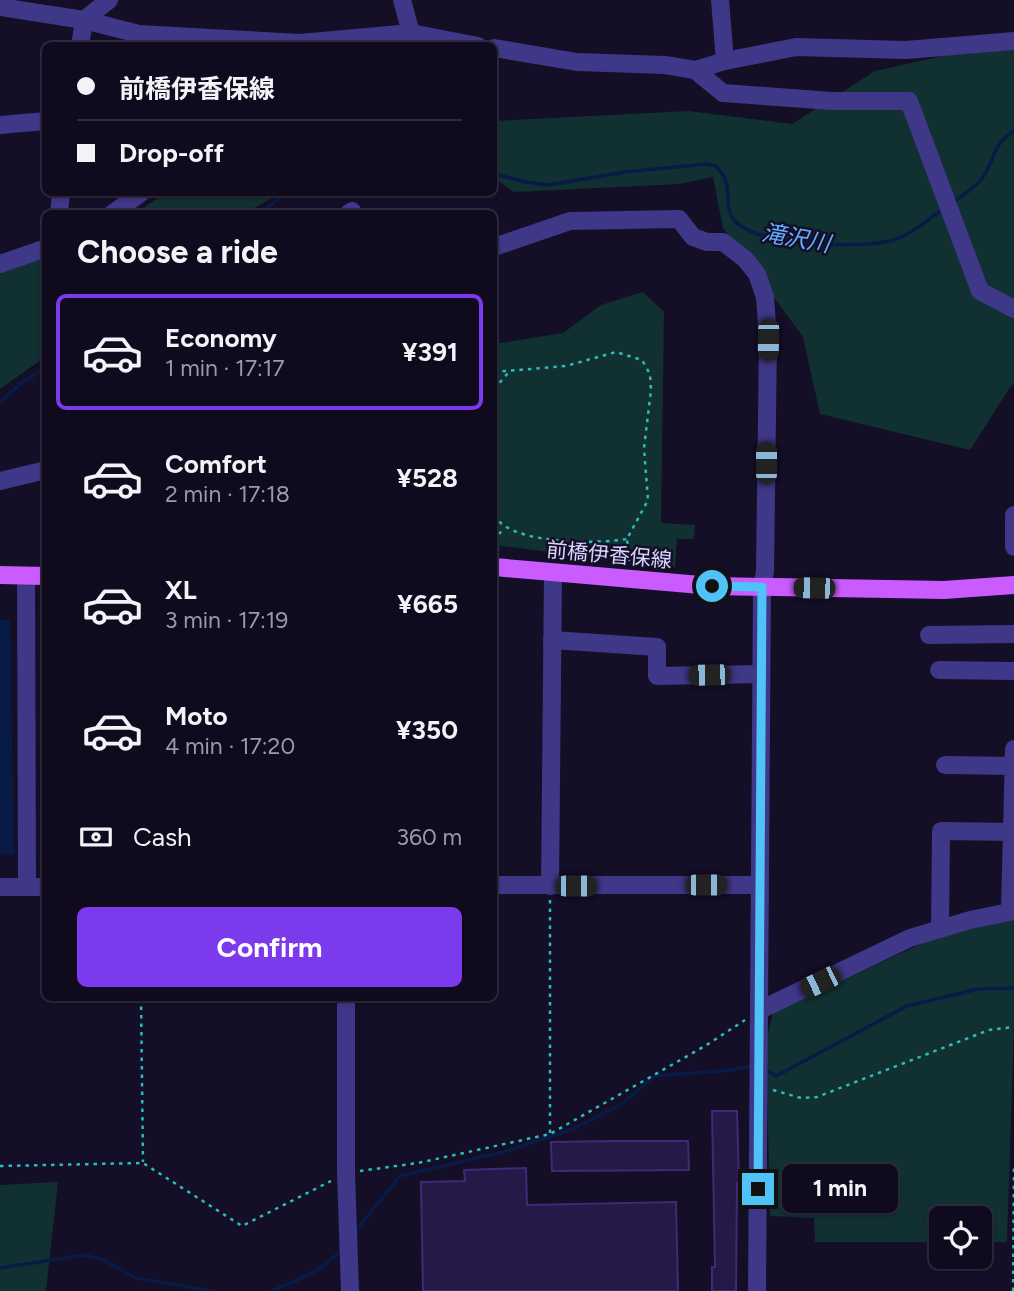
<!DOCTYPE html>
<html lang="en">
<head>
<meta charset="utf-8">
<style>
  body { margin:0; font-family:Figtree,"Noto Sans JP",sans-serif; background:#181326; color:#f1f3f6; height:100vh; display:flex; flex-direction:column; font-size:26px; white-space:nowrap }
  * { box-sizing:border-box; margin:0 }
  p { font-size:23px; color:#9b9aa4 }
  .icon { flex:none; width:38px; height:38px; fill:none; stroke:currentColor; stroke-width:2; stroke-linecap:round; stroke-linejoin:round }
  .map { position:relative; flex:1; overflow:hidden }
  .panel { position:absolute; left:42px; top:210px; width:455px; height:791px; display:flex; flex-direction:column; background:#0f0a1d; border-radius:10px; box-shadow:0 2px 5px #0004,0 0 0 2px #2f2b3b }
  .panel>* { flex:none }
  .guide { position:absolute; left:42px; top:42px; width:455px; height:154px; border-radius:10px; box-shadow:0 2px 5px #0004,0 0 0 2px #2f2b3b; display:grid; align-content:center; height:154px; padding:0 35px; background:#0f0a1d }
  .tools { position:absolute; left:929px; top:1206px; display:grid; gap:14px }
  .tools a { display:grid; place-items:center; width:63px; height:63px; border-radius:10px; background:#0f0a1d; box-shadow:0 2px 5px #0004,0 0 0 2px #2f2b3b; font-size:35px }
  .end { position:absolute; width:32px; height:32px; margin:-16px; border:9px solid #4fc3f7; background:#111; box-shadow:0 0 0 4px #111 }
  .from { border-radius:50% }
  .bubble { position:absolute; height:49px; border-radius:10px; background:#0f0a1d; box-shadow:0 2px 5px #0004,0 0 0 2px #2f2b3b; font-size:23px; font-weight:700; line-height:49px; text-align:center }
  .car { position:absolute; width:21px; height:42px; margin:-21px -10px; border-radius:9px; box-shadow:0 0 5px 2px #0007; background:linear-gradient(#222 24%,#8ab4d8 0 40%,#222 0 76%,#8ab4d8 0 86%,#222 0) }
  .guide b { display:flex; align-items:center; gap:24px; height:66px; font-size:26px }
  .guide b+b { border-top:2px solid #2f2b3b }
  .guide i { width:18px; height:18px; background:#f1f3f6 }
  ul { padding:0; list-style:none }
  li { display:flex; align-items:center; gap:21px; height:116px; margin:0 14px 10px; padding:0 21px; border:4px solid transparent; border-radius:10px }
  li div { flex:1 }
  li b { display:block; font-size:26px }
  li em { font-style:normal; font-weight:700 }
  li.current { border-color:#7c3aed }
  li>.icon { width:63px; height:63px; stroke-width:1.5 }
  h2 { padding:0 35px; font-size:32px; line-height:84px }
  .pay { display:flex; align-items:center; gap:18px; height:77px; padding:0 35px; font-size:26px }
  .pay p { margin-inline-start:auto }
  .button { display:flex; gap:14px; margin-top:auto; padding:14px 35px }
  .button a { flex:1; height:80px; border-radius:10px; background:#7c3aed; color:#fff; font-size:28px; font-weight:700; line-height:80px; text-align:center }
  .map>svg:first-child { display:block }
</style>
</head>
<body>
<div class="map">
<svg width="1014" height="1291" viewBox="0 0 1014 1291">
  <rect width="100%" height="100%" fill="#140e27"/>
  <g fill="#113031">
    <path d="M1014,40v344l-3,2 -41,64 -150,-36 -17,-77 -80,-109 -10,-51 -33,7 -166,8 -20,-14v-57l194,-10 104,13 83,-53z"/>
    <path d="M167,192h113v1l-34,20h-110z"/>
    <path d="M45,253v104l-45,32v-115z"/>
    <path d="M643,292l21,20 -3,211 34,2 -1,14h-17l-2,28 -181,-22v-201l69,-11 38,-28z"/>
    <path d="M1014,916v109l-7,217h-27v-24h-38l-1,24h-126l-1,-24 -44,-2 -4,-173 7,-31 174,-80z"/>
    <path d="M58,1182l-12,109h-46v-106z"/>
  </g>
  <path fill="#081b46" d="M10,619l4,236 -14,-1v-234z"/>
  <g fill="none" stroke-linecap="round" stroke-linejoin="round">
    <g stroke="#081b46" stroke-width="3.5">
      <path d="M494,174l32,8 22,3 77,-13 82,-8 9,2c3,4 7,8 9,13 6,14 -1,28 9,41 22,27 128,29 160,20 18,-6 35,-21 50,-32"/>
      <path d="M425,192l10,2 5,-2"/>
      <path d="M953,202c11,-7 23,-15 30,-25 13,-19 8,-31 31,-46"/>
      <path d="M260,214l26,-22"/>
      <path d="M0,402l24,-21 22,-13"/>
      <path d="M765,1069l11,7 131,-70 71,-17 36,-1"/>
      <path d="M354,1233l46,-57 107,-25 66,-22 50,-26 31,-27 79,-6 18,-4"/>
      <path d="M0,1268l85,-13 18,5 33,18 77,13"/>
      <path d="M271,1291c25,-10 52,-20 70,-41"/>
    </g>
  </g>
  <g fill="#251948" stroke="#3d2b75" stroke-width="2">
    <path d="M712,1111h25l2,72h-2l-1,108h-24v-24h3z"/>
    <path d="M614,1141h74l1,29 -137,1 -1,-29z"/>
    <path d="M526,1168l1,37 149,-3 2,89h-255l-2,-109 44,-1 -1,-11z"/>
  </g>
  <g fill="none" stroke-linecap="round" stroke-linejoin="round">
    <g stroke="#2abdbc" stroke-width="2.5" stroke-dasharray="3.5 5" stroke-linecap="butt">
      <path d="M494,372l72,-6 50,-14 26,8 8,14 1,16 -7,58 4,52 -21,39 2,24"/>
      <path d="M494,389l15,-17"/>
      <path d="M494,515c16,30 103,29 133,24"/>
      <path d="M498,550l-1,-15 8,-6"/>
      <path d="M556,556l1,-17"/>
      <path d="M550,900v234"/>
      <path d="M141,998l2,164"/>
      <path d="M773,1090l28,8 16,-1 172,-67 25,-3"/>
      <path d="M0,1166l143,-3 99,63 89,-45"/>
      <path d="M360,1171l58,-8 132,-29 155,-88 40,-26"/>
      <path d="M1013,1291l1,-123"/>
    </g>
    <g stroke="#3f3787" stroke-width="18">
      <path d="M402,0l9,33"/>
      <path d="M720,0l5,61"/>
      <path d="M0,7l84,13 55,14 161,9 111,-10 67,13"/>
      <path d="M80,46l4,-26 25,-20"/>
      <path d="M494,48l83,14 88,3 30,5 30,-9 71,-14 110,3 108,-9"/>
      <path d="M695,70l28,23 109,8h77l71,190 34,18"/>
      <path d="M0,125l46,-4"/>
      <path d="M59,214l2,-22"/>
      <path d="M112,214l30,-22"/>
      <path d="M348,214l4,-3 2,3"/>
      <path d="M494,247l76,-26 109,-2 14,18 14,5h16l22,17 12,15 8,23 3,43 -3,231 -3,17 -5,703"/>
      <path d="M0,264l46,-16"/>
      <path d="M0,481l46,-11"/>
      <path d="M1014,515v32"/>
      <path d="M26,576l1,311"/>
      <path d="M929,635l85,-1"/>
      <path d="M552,640l105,7v29l104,-2"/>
      <path d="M939,670l75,1"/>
      <path d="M945,765l69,1"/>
      <path d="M494,885h264"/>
      <path d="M550,886l3,-313"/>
      <path d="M0,887h46"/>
      <path d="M1010,910l4,-161"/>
      <path d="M940,929l1,-98 73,1"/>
      <path d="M346,998v175l4,118"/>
      <path d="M760,1010l150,-72 60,-18 44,-9"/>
    </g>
    <g stroke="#ca5bff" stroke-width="18">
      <path d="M494,567l218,19 232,4 70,-5"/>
      <path d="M0,575l46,1"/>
    </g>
  </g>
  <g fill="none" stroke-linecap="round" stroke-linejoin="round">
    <path stroke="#4fc3f7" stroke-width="9" d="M712,586l50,1 -4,602"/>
  </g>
  <g text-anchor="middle" stroke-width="5" stroke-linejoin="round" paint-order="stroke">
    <g font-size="21" fill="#dbd4ff" stroke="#140e27">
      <text transform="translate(609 555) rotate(5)" y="7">前橋伊香保線</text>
    </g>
    <g font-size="23" font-style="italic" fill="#62aeff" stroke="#140e27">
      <text transform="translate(796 238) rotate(10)" y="8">滝沢川</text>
    </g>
  </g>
</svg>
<div class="tools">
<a><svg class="icon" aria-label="locate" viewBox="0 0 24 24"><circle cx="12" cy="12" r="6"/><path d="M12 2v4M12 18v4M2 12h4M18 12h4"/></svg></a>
</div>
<i class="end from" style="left:712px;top:586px"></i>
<i class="end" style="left:758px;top:1189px"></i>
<div class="bubble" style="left:782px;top:1164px;width:116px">1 min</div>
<i class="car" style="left:768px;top:340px;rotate:181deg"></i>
<i class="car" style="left:766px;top:463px;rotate:0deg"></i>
<i class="car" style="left:814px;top:588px;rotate:271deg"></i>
<i class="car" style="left:709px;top:675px;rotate:269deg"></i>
<i class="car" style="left:706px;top:885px;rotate:90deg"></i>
<i class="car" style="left:576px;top:886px;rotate:90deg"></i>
<i class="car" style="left:820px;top:982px;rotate:244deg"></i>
<div class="guide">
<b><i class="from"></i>前橋伊香保線</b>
<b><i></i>Drop-off</b>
</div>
<section class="panel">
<h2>Choose a ride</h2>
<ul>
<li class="current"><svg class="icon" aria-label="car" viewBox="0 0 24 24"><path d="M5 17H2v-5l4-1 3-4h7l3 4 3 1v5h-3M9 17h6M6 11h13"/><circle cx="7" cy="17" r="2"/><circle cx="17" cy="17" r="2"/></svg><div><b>Economy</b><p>1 min · 17:17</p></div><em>¥391</em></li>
<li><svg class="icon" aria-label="car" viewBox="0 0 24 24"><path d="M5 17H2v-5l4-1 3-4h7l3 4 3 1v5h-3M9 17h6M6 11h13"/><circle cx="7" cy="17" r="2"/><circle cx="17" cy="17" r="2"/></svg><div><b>Comfort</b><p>2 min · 17:18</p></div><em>¥528</em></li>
<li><svg class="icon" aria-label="car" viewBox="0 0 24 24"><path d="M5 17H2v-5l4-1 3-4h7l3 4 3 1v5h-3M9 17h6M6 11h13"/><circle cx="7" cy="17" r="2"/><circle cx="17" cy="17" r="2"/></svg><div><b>XL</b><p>3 min · 17:19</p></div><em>¥665</em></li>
<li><svg class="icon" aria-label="car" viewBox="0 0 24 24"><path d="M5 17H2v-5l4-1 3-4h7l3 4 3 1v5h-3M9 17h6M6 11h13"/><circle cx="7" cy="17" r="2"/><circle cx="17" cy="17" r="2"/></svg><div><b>Moto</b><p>4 min · 17:20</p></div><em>¥350</em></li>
</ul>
<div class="pay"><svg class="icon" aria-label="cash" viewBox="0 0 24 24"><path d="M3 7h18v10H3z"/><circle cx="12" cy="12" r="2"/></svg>Cash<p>360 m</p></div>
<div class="button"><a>Confirm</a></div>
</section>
</div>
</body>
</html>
